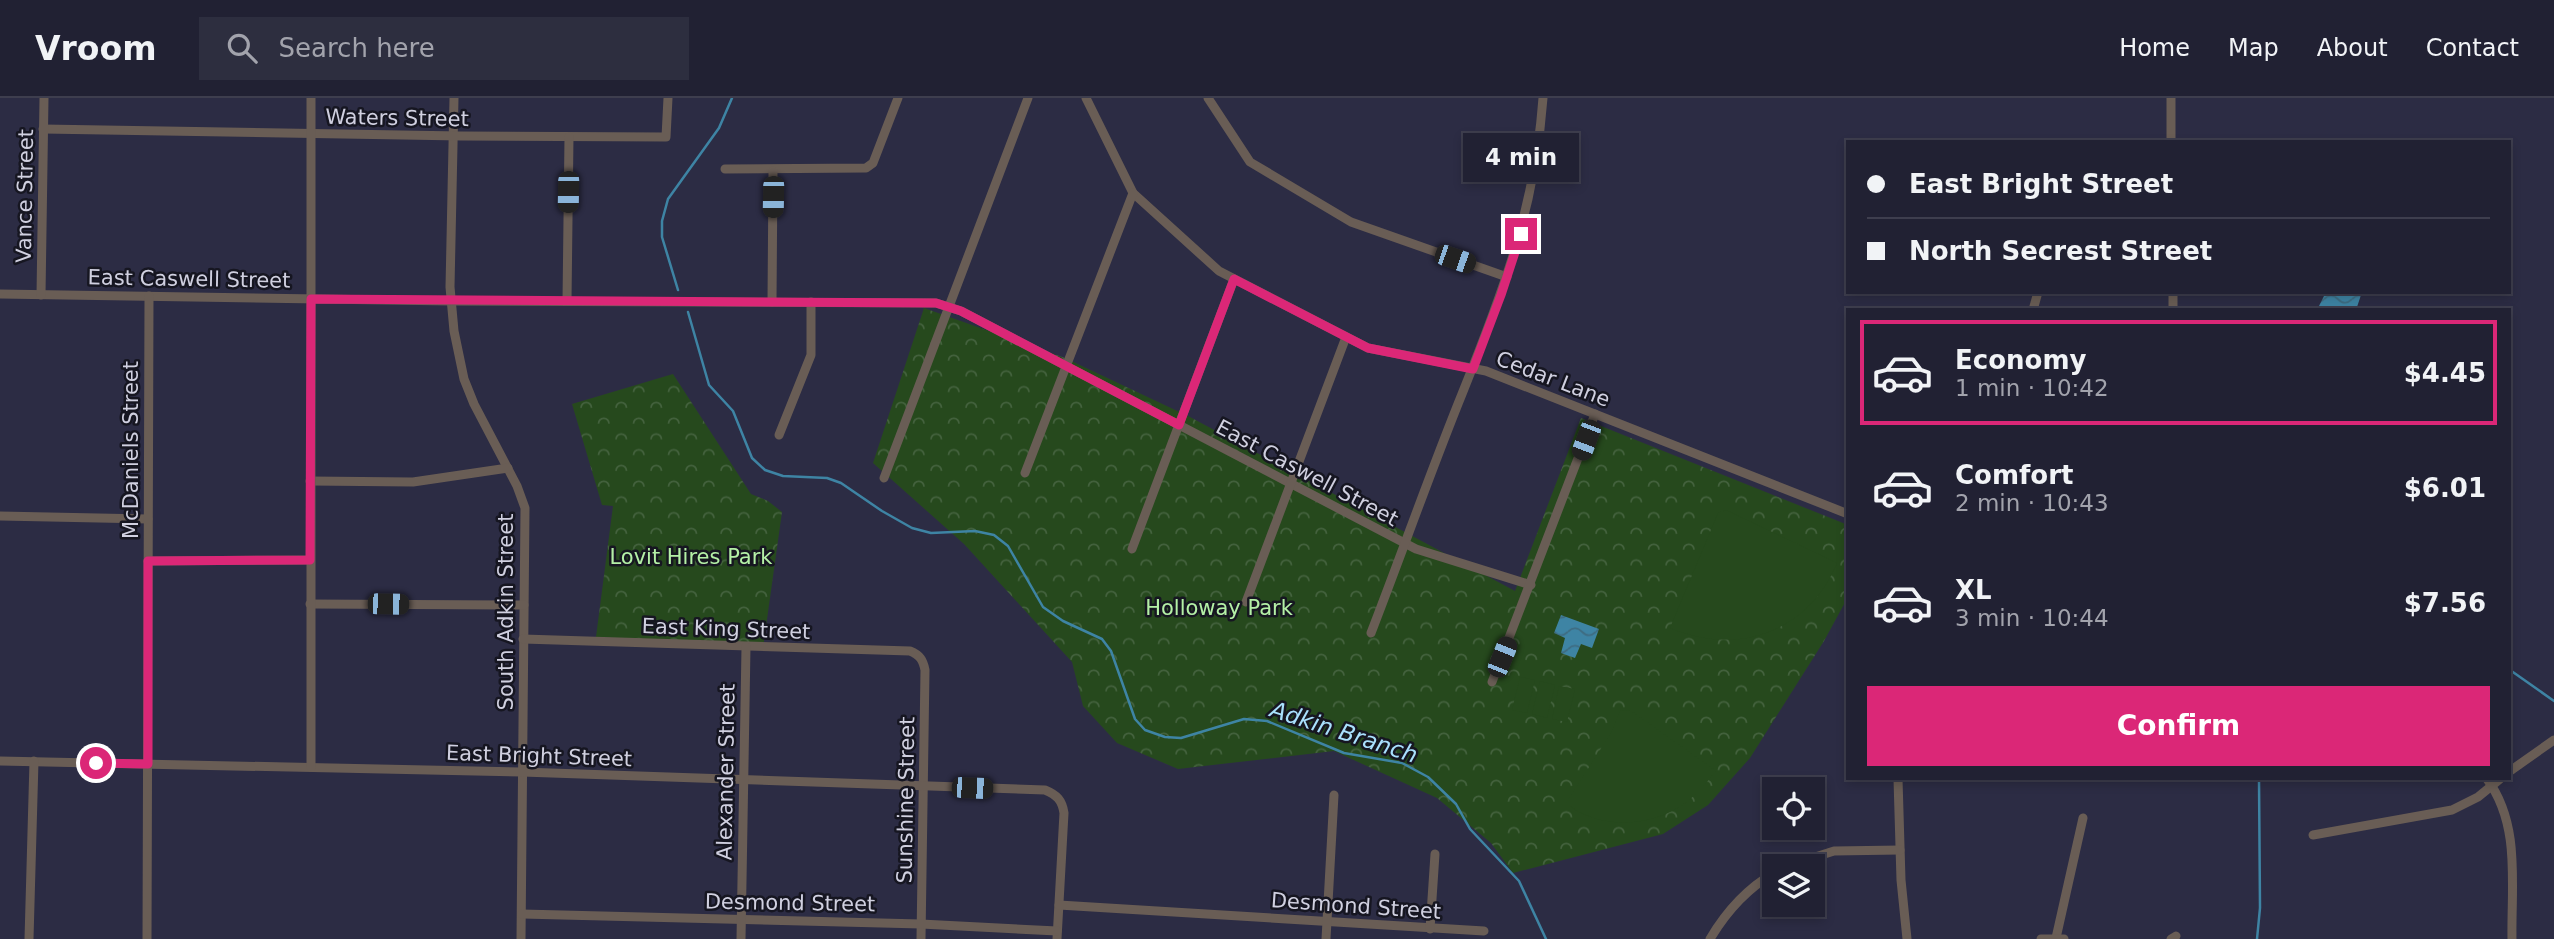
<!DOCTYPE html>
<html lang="en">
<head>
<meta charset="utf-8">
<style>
  body { margin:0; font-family:"DejaVu Sans",sans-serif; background:#2d2e3f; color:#f1f3f6; height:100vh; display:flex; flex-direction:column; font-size:26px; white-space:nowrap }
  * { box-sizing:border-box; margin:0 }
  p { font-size:23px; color:#a2a3ac }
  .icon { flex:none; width:38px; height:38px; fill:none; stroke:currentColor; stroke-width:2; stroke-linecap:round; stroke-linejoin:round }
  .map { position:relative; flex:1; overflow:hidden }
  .panel { position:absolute; left:1846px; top:210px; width:665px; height:472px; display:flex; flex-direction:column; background:#212133; border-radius:0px; box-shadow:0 4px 10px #0003,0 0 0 2px #3e3e4e }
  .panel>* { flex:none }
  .top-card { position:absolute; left:1846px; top:42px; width:665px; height:154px; border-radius:0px; box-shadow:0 4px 10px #0003,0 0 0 2px #3e3e4e; display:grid; align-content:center; height:154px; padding:0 21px; background:#212133 }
  .fabs { position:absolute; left:1762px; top:679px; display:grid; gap:14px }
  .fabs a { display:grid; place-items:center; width:63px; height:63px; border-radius:0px; background:#212133; box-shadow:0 4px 10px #0003,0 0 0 2px #3e3e4e; font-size:35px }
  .end { position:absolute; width:32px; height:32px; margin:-16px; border:9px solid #db2777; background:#fff; box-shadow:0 0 0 4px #fff }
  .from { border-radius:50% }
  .bubble { position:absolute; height:49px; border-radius:0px; background:#212133; box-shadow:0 4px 10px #0003,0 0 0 2px #3e3e4e; font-size:23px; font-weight:800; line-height:49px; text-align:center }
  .car { position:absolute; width:21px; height:42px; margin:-21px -10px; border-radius:9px; box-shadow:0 0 5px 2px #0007; background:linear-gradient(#222 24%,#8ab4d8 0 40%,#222 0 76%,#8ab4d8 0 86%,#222 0) }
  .top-card b { display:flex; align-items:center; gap:24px; height:66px; font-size:26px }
  .top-card b+b { border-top:2px solid #3e3e4e }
  .top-card i { width:18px; height:18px; background:#f1f3f6 }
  ul { padding:12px 0 0; list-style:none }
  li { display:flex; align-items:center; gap:21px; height:105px; margin:0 14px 10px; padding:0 7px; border:4px solid transparent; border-radius:0px }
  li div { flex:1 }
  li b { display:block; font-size:26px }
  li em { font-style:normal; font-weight:800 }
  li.on { border-color:#db2777 }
  li>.icon { width:63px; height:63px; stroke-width:1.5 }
  .cta { display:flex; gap:14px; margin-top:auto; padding:14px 21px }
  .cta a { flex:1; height:80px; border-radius:0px; background:#db2777; color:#fff; font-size:28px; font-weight:800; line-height:80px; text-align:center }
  header { display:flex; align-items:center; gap:42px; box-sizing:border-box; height:98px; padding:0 35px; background:#212133; border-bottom:2px solid #3e3e4e }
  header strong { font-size:33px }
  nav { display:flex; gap:38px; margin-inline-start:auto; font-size:24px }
  .search { width:490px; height:63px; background:#2d2e3f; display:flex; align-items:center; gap:18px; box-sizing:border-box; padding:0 24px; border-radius:0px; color:#a2a3ac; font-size:26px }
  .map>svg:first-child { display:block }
</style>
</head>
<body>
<header>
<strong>Vroom</strong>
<div class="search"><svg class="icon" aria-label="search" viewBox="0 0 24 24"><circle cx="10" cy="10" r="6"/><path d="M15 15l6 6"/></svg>Search here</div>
<nav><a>Home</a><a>Map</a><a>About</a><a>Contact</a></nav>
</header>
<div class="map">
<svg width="2554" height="841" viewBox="0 0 2554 841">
  <defs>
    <pattern id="park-crowns" width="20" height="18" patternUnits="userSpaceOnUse" patternTransform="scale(1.75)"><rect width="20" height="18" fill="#26491d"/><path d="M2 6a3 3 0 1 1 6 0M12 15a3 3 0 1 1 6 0" fill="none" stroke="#44623e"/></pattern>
    <pattern id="water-waves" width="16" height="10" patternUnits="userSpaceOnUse" patternTransform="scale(1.75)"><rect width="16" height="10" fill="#3e84a4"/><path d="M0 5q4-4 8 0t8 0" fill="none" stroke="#3e6c82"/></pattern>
  </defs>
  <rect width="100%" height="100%" fill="#2c2c44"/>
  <g fill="url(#park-crowns)">
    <path d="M924,210l141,50 125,59 325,174 66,-173 267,107v72l-24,44 -74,117 -42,47 -45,29 -150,39 -22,-30 -54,-45 -103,-47 -156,18 -61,-26 -34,-37 -11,-44 -108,-118 -91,-81z"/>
    <path d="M673,276l78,120 17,7 14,11 -19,136 -167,-11 17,-131 -11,-1 -30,-101z"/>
  </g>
  <g fill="#26491d">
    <path d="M1726,412l111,53c-29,70 -100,93 -167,65l48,-115z"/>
    <path d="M1520,579l15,3 -8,33 -15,-3z"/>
    <path d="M1540,583l15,4 -8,33 -15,-4z"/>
    <path d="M1559,588l16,3 -8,33 -15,-3z"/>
    <path d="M1630,612l86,61c-11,13 -21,26 -35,35 -34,22 -84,23 -115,-3l45,-70 9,-22z"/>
  </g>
  <g fill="url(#water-waves)">
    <path d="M2326,194h36l-6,18h-39z"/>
    <path d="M1561,517l38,14 -7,19 -11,-4 -6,14 -14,-5 4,-15 -11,-5z"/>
  </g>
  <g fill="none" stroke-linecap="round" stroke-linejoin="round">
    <g stroke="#3e84a4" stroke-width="2.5">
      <path d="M678,192l-16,-53v-16l6,-22 51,-71 13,-30"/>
      <path d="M688,214l21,73 24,26 19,47 13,12 18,6 44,2 14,5 41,28 30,17 19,5 44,-2 19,4 14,11 35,61 20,14 39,18 9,12 24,68 10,11 20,7 16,1 63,-19 23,2 77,32 58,10 26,14 28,27 14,25 49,52 27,58"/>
      <path d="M2510,572l44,31"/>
      <path d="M2257,841l3,-31 -1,-129"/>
    </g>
    <g stroke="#695d55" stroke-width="9">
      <path d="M454,0l-4,189 4,44 10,48 10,25 43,82 8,22 -4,431"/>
      <path d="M1086,0l47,95 86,78 149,77 118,23 362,143"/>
      <path d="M1208,0l42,64 101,60 156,55"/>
      <path d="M2171,0v44"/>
      <path d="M43,31l418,7 205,1 2,-39"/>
      <path d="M725,71l141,-1 7,-5 25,-65"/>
      <path d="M2173,194v18"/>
      <path d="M0,196l451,7 485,2 25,8 455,238 115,36"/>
      <path d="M41,197l3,-197"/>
      <path d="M567,203l2,-164"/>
      <path d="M772,204l1,-131"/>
      <path d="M2033,212l5,-18"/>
      <path d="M779,337l32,-80v-53"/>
      <path d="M1025,375l108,-280"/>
      <path d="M884,380l144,-380"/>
      <path d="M310,383l103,1 95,-14"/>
      <path d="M0,418l148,3"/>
      <path d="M1132,451l102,-270"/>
      <path d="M148,463l162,-1"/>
      <path d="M1246,504l100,-265"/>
      <path d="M310,506l214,1"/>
      <path d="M1371,535c31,-80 59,-160 91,-239 41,-102 73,-185 81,-296"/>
      <path d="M523,541l387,12c10,4 13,9 15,19l-4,269"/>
      <path d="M1492,584l103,-268"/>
      <path d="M0,663l522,11 523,18c12,5 17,10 19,23l-7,126"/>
      <path d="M311,669v-669"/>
      <path d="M2510,673l44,-31"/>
      <path d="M1898,681l3,101 6,59"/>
      <path d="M2487,681c34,46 24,106 25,160"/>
      <path d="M2313,737l139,-25 26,-13 22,-18"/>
      <path d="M1787,768l47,-15 66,-1"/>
      <path d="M1059,807l425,26"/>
      <path d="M522,816l399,10 136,7"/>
      <path d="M1430,831l5,-75"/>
      <path d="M2056,840l27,-120"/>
      <path d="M29,841l5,-178"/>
      <path d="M147,841l2,-643"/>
      <path d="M741,841l5,-292"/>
      <path d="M1326,841l8,-144"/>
      <path d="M1710,841c16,-27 38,-51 64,-66"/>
      <path d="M2041,841h23"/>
      <path d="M2171,841l5,-3"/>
    </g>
  </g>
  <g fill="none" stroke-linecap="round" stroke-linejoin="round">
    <path stroke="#db2777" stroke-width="9" d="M96,665l52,1v-203l162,-1 1,-261 625,4 25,8 218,114 55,-146 134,69 105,21 28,-74 20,-61"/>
  </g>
  <g text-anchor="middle" stroke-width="5" stroke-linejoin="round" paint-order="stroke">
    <g font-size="21" fill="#d0d0e0" stroke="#161621">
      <text transform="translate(397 20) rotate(1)" y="7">Waters Street</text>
      <text transform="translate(25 98) rotate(-89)" y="7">Vance Street</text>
      <text transform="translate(189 181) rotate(1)" y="7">East Caswell Street</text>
      <text transform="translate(1553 281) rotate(21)" y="7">Cedar Lane</text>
      <text transform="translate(131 352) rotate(-90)" y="7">McDaniels Street</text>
      <text transform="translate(1307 375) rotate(28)" y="7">East Caswell Street</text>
      <text transform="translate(506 514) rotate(-90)" y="7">South Adkin Street</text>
      <text transform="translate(726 531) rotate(2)" y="7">East King Street</text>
      <text transform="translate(539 658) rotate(2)" y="7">East Bright Street</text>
      <text transform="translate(726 674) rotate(-89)" y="7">Alexander Street</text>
      <text transform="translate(906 702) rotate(-89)" y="7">Sunshine Street</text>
      <text transform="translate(790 805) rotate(1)" y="7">Desmond Street</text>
      <text transform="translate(1356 808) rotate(4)" y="7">Desmond Street</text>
    </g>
    <g font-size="21" fill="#b4f0a6" stroke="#161621">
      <text x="691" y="466">Lovit Hires Park</text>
      <text x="1219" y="517">Holloway Park</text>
    </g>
    <g font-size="23" font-style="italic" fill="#a9e0fd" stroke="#161621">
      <text transform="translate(1344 634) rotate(18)" y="8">Adkin Branch</text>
    </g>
  </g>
</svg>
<div class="fabs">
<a><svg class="icon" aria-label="locate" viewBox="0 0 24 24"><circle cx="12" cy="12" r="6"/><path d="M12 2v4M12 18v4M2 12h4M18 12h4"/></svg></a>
<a><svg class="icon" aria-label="layers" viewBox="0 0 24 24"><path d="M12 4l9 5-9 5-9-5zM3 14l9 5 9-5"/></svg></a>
</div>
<i class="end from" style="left:96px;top:665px"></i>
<i class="end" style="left:1521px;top:136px"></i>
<div class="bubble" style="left:1463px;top:35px;width:116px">4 min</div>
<i class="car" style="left:568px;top:94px;rotate:181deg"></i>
<i class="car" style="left:773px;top:99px;rotate:181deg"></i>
<i class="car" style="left:1455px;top:161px;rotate:109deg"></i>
<i class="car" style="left:1586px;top:342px;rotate:201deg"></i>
<i class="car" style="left:388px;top:506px;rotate:91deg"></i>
<i class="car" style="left:1502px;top:559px;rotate:22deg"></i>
<i class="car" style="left:972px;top:690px;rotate:92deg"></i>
<div class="top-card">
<b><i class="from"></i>East Bright Street</b>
<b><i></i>North Secrest Street</b>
</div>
<section class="panel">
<ul>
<li class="on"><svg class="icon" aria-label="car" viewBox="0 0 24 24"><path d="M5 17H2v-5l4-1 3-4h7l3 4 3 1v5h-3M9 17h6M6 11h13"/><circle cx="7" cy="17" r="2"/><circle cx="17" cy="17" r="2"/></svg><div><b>Economy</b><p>1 min · 10:42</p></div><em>$4.45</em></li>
<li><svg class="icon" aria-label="car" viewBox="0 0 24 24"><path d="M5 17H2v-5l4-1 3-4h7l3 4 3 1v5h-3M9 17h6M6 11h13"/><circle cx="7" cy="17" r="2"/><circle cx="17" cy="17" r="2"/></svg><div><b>Comfort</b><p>2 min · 10:43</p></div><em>$6.01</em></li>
<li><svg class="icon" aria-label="car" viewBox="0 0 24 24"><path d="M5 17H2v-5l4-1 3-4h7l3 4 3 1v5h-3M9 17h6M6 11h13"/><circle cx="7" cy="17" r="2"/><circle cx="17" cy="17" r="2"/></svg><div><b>XL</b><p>3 min · 10:44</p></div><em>$7.56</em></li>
</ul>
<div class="cta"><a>Confirm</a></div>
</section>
</div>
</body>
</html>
